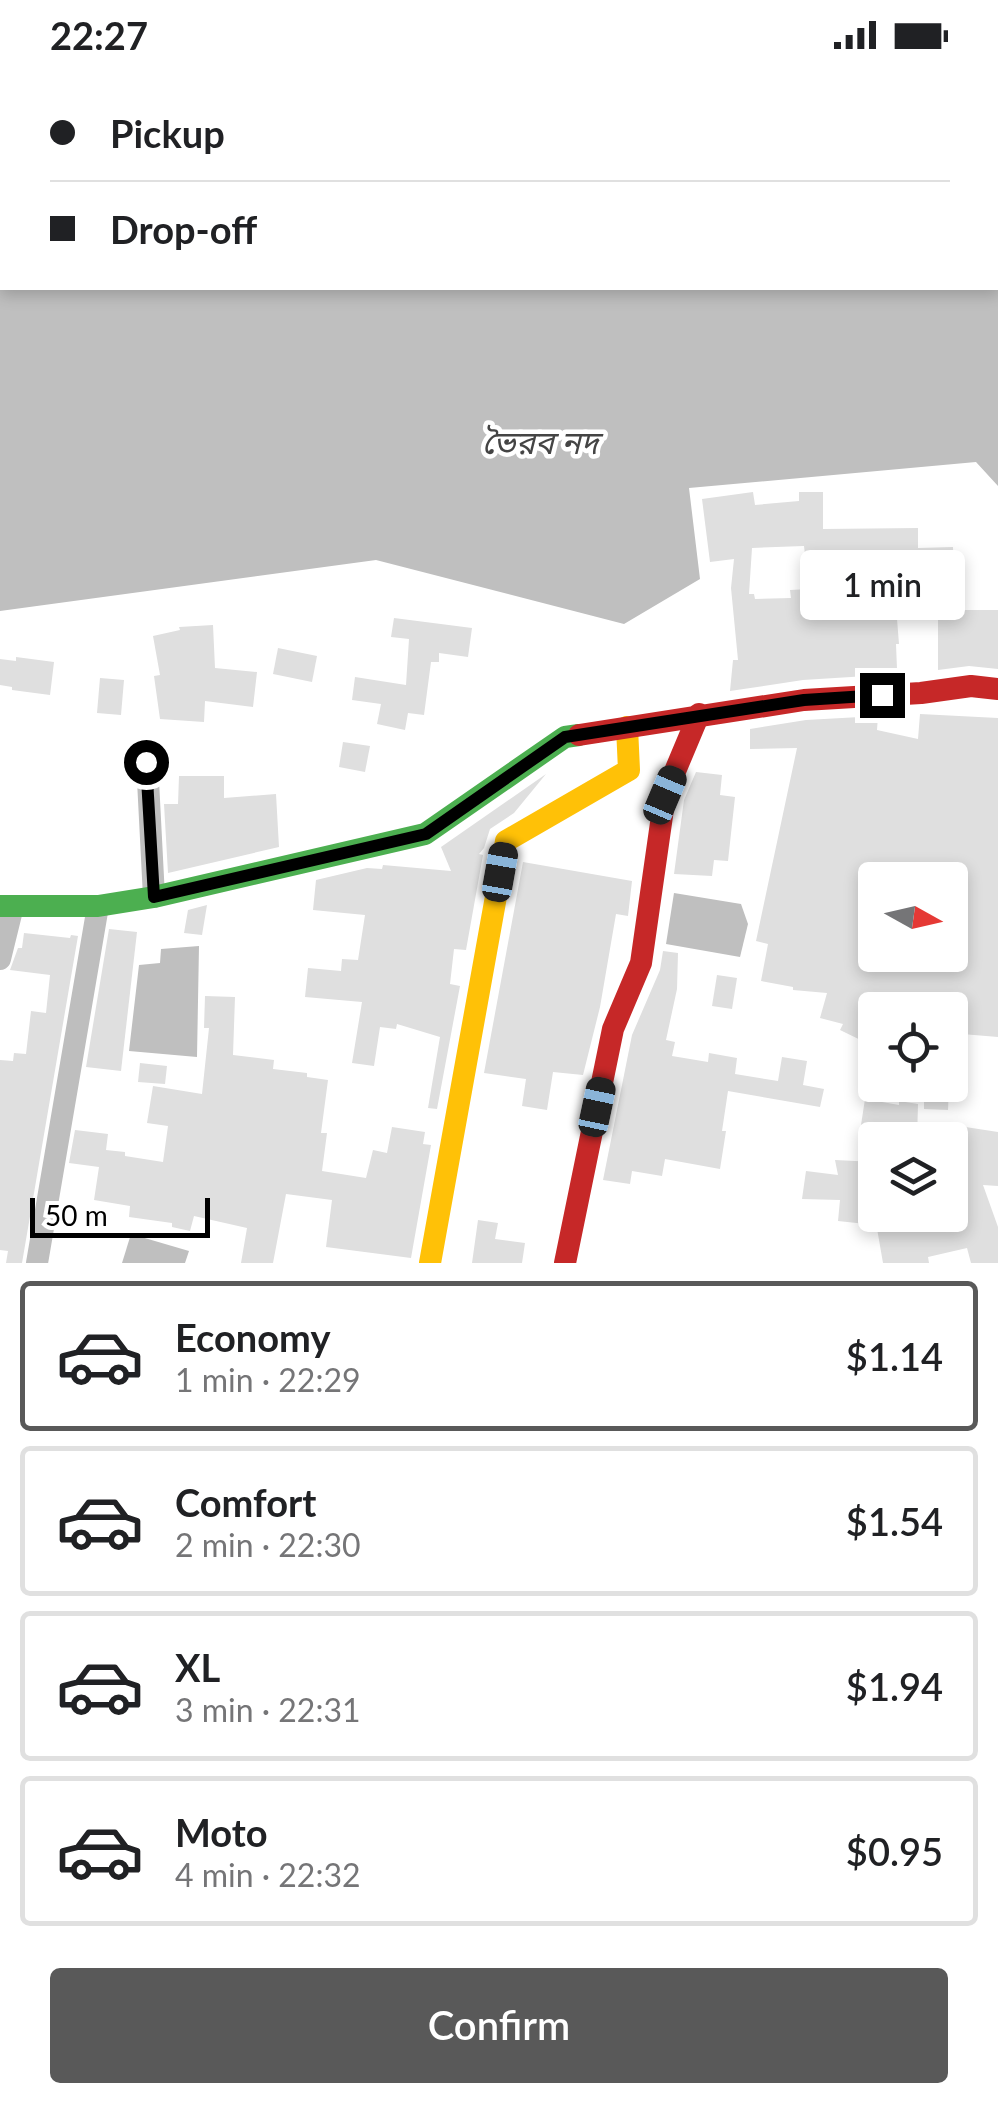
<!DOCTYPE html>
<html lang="en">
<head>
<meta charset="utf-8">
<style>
  body { margin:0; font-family:Lato,"Noto Sans Bengali",sans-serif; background:#f6f6f6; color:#202124; height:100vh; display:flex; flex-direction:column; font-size:38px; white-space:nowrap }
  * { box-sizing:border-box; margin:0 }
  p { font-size:32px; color:#757577 }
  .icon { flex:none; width:55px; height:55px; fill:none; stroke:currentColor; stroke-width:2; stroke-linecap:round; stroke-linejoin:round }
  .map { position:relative; height:1193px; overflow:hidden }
  .drawer { display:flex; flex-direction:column; background:#fff; flex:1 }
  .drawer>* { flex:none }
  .banner { position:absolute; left:0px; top:0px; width:1000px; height:220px; box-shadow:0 5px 15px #0003; display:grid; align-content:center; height:220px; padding:0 50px; background:#fff }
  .needle { width:65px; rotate:98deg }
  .buttons { position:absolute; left:858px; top:792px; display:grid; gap:20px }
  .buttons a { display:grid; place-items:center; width:110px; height:110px; border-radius:10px; background:#fff; box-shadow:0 5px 15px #0003; font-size:50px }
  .scale { position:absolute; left:30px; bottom:25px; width:180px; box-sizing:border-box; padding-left:10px; border:5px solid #000; border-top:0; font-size:28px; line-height:35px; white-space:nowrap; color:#000; -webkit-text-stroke:8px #fff; paint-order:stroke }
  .end { position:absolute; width:45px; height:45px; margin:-22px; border:12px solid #000; background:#fff; box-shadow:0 0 0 5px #fff }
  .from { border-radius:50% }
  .bubble { position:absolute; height:70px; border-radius:10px; background:#fff; box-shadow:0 5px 15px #0003; font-size:32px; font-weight:600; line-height:70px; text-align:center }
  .car { position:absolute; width:30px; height:60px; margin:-30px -15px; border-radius:12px; box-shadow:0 0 8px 2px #0007; background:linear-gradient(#222 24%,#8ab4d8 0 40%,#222 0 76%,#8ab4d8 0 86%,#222 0) }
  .banner b { display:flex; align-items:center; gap:35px; height:95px; font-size:38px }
  .banner b+b { border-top:2px solid #e0e0e0 }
  .banner i { width:25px; height:25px; background:#202124 }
  ul { padding:18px 0 0; list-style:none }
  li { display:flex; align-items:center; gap:30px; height:150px; margin:0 20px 15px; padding:0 30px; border:5px solid #e0e0e0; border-radius:10px }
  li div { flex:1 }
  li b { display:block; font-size:38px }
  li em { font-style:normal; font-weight:600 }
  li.active { border-color:#595959 }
  li>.icon { width:90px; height:90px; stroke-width:1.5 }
  .button { display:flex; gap:20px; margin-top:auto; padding:20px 50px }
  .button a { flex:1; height:115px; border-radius:10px; background:#595959; color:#fff; font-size:40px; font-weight:600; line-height:115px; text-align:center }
  .status { display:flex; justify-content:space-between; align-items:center; height:70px; padding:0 50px; background:#fff; direction:ltr }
  .status svg { height:28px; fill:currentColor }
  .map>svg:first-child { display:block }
</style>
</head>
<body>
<div class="status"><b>22:27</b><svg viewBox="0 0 49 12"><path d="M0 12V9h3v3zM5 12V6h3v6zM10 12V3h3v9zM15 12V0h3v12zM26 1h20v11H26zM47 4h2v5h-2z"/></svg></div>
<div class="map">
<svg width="998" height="1193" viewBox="0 0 998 1193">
  <rect width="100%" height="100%" fill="#fff"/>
  <g fill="#bfbfbf" fill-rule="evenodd">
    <path d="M0,0h998v416l-22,-24 -287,26 11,91 -76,45 -248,-64 -376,51zM998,2v216h-996v-216z"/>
    <path d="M674,823l67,11 7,20 -8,33 -74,-13z"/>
    <path d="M199,876l-2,111 -68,-6 10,-86 21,-2 1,-14z"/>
    <path d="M131,1164l58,17 -4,12h-63z"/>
  </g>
  <g fill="#dfdfdf" fill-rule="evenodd">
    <path d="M753,422l2,13 44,-4v-9h24v37l95,-1v20l35,-1 1,37 -60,-3 5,63h-3l1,25h-13l-1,6 -80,5 -73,11 3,-31h5l-7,-72 3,-29 -24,3 -8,-63zM804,476l5,43 -19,1 1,8 -36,1 -1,-5h-5l3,-46z"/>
    <path d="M960,516l3,24h35v59l-29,-3 -31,4v-82z"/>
    <path d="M394,548l78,10 -4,29 -29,-4v9h-8l-7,53 -16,-2 -3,17 -28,-6 4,-20 -29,-4 3,-23 51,8 3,-46 -18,-2z"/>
    <path d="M213,555l2,43 42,4 -4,35 -48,-6 -1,21 -44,-3 -6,-43 6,-1 -7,-39 27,-6 -1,-3z"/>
    <path d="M278,578l39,8 -5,26 -39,-8z"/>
    <path d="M16,587l38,5 -4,33 -38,-5v-3l-12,-2v-26l16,2z"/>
    <path d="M100,608l24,2 -3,35 -24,-2z"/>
    <path d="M920,644l78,4v319l-48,-4v-23h-48l-27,-11v48l-35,-17 3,-6 -23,-6 7,-25 -34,-3v-3l-32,-6 7,-37 -12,-3 41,-193 -47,1v-20l56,-9 72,-4 -1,14 41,9zM875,810h75v75h-75z"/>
    <path d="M343,672l27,4 -5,26 -26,-5z"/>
    <path d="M696,702l26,3 -2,20 15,2 -7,64 -14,-1 -2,16 -38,-2 10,-74z"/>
    <path d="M546,704l-32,39 -24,16 -6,19 -5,6 4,1 -17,95 -12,-1 -4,35 10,2 -23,123 -9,-1 12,-71 -43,-13 -1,5 -16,-2 -6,39 -22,-3 10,-61 -57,-5 3,-29 33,3 1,-12 16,1 7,-45 -52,-5 3,-30 51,-12 15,1 1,-4 68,6 -10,-24z"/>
    <path d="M179,706h45v22l52,-4 3,53 -111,26 -4,-69h14z"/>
    <path d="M523,792l109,19 -4,35 -12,-2 -16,93 -17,68 -30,-3 -6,38 -25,-4 4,-27 -42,-6z"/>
    <path d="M207,835l-5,30 -18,-2 4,-23z"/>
    <path d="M109,859l28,3 -16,139 -35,-4z"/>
    <path d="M24,863l46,5 1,-3 7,1 -56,327h-16l2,-12 -8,-1v-190l13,1 1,-8 12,1 5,-43 15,2 4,-38 -40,-5 8,-22h4z"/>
    <path d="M663,881l15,2 -1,36 -11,51 9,2 -3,14 36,6 1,-9 28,5 -2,16 43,7 4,-24 25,4 -4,24 21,4 -4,18 -92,-16 -6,40h4l-6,38 -55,-10 -3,17 -30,-5 -2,13 -27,-4 29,-145 28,-65z"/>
    <path d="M717,905l20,3 -5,31 -20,-3z"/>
    <path d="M205,926l30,1 -2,58 41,5 -1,9 34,4v4l21,3 -7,53h6l-5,38 44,7 7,-28 14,3 5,-26 33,5 -2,12 8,1 -20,113 -85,-11 6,-47 -46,-6 -13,69h-32l6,-35 -53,-12 -4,15 -18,-4v-4l-43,-6 1,-11 -36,-6 5,-33 -30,-4 6,-33 33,4 -2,16 19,2v4l38,6 5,-36 -21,-3 6,-37 49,8 7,-66h-5z"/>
    <path d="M140,993l27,3 -2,18 -27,-2z"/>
    <path d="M924,1015h25l-1,25 -24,-1z"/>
    <path d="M865,1029l34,6v-4l19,3 -1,36h-32l1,-11 -25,-4z"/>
    <path d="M959,1056l39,6v54l-15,-1 15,42v36h-27l-4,-15 -39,9 1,6h-46l-8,-46v8l-37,-4 2,-21 -38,-1 4,-28 32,4 -3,-15 40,2v53h75v-60l5,1z"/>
    <path d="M478,1150l20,3 -3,16 30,4 -3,20h-50z"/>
  </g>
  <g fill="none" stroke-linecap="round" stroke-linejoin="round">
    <g stroke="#bebebe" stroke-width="22">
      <path d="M147,691l7,136"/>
      <path d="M0,889l13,-53"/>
      <path d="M37,1193l61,-357"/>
    </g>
    <path stroke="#4caf50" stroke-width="22" d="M0,836h98l56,-9 271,-63 140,-97 14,-2"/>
    <path stroke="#ffc107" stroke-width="22" d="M430,1193l76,-422 123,-71 -2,-43"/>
    <g stroke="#c62828" stroke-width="22">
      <path d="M579,665l225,-35 117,-7 50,-7 27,3"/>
      <path d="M565,1193l48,-234 28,-66 24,-168 34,-81"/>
    </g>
  </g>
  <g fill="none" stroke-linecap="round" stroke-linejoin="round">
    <path stroke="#000" stroke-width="12" d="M146,692l8,135 272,-63 139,-97 239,-37 78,-5"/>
  </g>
  <g text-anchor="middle" stroke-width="9" stroke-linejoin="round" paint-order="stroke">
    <g font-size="32" font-style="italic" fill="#444" stroke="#fff">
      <text x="540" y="384">ভৈরব নদ</text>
    </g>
  </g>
</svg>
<div class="buttons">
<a><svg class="needle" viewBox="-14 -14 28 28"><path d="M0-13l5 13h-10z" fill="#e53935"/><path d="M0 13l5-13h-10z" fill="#757577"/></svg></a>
<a><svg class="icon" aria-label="locate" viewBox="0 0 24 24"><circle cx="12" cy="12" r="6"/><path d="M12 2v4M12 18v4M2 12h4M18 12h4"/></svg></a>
<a><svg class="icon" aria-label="layers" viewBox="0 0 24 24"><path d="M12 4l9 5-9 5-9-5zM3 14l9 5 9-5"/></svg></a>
</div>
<div class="scale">50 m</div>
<i class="end from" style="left:146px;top:692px"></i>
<i class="end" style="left:882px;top:625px"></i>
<div class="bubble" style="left:800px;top:480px;width:165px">1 min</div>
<i class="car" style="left:665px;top:725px;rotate:23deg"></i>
<i class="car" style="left:500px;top:802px;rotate:10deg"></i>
<i class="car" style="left:597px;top:1037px;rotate:12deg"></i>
<div class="banner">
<b><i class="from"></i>Pickup</b>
<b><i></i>Drop-off</b>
</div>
</div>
<section class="drawer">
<ul>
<li class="active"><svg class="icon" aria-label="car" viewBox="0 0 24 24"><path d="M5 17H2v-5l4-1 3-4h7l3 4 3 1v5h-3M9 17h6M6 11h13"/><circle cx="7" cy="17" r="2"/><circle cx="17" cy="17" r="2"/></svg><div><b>Economy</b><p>1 min · 22:29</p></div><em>$1.14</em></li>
<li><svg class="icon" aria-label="car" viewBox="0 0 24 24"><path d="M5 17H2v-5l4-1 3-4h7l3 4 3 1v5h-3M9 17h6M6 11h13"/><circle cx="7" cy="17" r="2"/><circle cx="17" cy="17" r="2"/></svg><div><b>Comfort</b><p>2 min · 22:30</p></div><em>$1.54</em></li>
<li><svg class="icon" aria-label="car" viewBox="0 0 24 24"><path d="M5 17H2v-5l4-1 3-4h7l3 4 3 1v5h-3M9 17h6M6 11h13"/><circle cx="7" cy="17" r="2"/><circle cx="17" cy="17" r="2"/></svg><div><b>XL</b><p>3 min · 22:31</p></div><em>$1.94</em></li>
<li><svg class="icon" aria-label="car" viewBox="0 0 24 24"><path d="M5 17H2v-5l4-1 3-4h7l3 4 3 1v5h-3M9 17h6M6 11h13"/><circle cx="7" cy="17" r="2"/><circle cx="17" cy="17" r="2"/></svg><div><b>Moto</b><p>4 min · 22:32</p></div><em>$0.95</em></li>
</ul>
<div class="button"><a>Confirm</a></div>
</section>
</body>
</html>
